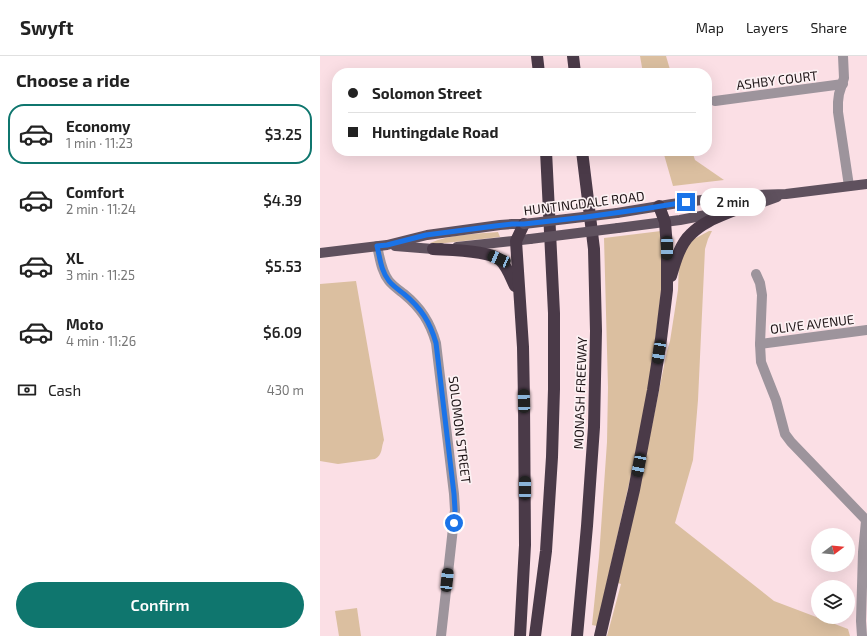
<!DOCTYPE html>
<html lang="en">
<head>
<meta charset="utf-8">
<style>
  body { margin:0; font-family:"Exo 2",sans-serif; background:#f2f2f2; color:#222; height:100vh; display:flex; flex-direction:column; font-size:15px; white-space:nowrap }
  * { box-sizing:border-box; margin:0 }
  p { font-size:13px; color:#767676 }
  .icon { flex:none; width:22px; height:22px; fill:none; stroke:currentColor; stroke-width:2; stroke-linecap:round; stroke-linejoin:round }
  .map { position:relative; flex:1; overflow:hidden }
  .details { display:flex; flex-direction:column; background:#fff; width:320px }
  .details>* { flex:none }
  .banner { position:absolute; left:12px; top:12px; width:380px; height:88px; border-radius:16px; box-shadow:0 4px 16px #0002; display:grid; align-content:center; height:88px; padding:0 16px; background:#fff }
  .needle { width:26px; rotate:74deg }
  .controls { position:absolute; left:491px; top:472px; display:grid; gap:8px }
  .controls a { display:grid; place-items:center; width:44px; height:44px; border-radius:50%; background:#fff; box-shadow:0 4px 16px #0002; font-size:20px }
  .end { position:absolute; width:18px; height:18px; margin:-9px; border:5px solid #1a73e8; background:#fff; box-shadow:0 0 0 2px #fff }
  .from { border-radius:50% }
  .bubble { position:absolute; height:28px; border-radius:14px; background:#fff; box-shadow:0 4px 16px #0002; font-size:13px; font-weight:600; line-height:28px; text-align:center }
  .car { position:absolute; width:12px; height:24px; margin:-12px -6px; border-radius:5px; box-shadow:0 0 3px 1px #0007; background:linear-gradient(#222 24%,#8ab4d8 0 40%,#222 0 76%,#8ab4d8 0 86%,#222 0) }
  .banner b { display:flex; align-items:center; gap:14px; height:38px; font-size:15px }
  .banner b+b { border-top:1px solid #e0e0e0 }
  .banner i { width:10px; height:10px; background:#222 }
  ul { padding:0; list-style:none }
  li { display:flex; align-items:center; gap:12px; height:60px; margin:0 8px 6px; padding:0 8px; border:2px solid transparent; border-radius:16px }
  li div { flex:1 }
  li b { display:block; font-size:15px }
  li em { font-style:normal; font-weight:600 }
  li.current { border-color:#0f766e }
  li>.icon { width:36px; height:36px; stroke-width:1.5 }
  h2 { padding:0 16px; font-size:18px; line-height:48px }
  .pay { display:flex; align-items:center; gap:10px; height:44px; padding:0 16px; font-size:15px }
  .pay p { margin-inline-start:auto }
  .button { display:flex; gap:8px; margin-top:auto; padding:8px 16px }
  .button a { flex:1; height:46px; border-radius:24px; background:#0f766e; color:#fff; font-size:16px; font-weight:600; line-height:46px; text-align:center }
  header { display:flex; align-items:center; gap:24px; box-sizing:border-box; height:56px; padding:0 20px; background:#fff; border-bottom:1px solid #e0e0e0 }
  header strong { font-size:19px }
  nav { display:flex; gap:22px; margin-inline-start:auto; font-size:14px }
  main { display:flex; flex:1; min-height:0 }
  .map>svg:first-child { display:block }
</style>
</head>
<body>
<header>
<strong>Swyft</strong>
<nav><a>Map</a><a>Layers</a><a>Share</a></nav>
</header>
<main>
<section class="details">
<h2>Choose a ride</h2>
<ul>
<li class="current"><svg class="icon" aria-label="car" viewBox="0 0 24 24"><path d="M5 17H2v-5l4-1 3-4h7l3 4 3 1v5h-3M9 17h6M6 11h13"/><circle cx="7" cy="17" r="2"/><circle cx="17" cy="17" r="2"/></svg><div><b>Economy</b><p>1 min · 11:23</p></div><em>$3.25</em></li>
<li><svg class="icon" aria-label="car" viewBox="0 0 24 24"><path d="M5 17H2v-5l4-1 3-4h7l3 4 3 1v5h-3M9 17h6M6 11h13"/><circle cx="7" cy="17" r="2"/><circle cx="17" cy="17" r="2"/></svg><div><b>Comfort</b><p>2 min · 11:24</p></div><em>$4.39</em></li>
<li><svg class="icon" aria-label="car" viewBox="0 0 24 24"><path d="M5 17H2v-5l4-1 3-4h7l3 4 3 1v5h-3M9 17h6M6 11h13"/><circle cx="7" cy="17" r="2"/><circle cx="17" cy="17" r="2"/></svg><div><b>XL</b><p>3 min · 11:25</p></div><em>$5.53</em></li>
<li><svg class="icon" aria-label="car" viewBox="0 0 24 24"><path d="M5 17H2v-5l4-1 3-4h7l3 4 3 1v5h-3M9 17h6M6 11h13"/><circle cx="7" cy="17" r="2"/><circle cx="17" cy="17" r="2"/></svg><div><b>Moto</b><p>4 min · 11:26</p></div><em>$6.09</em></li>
</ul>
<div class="pay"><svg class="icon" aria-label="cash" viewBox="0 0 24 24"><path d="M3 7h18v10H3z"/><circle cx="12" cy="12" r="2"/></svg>Cash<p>430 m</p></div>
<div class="button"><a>Confirm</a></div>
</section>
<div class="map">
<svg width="547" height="580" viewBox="0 0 547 580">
  <rect width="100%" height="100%" fill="#fbdfe5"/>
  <g fill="#dbbfa0">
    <path d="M320,0h26l5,17h-28z"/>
    <path d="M343,95h29l3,9 29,20 -51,6z"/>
    <path d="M341,175l2,39 -4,41 -8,60 -11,64 -43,191 -5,-1 7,-68 8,-115 1,-55 -4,-149z"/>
    <path d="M389,175h3l-4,8 -3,10 -7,151 -5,60 -18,63 99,78 74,28 2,7h-243l14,-52 -3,-1 32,-148 17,-84 3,-10 8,-51 1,-30 15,-24 2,2z"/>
    <path d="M178,176l2,5 -64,7 -6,-1c21,-9 46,-9 68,-11z"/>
    <path d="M36,225l28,159c-3,7 -1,15 -9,19l-37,5 -18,-3v-177z"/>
    <path d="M37,552l4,28h-22l-4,-25z"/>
  </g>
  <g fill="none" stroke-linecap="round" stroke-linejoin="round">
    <g stroke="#9d949c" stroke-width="10">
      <path d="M523,0l1,22 -5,16 -1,8v10l11,74"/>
      <path d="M395,45l128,-17"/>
      <path d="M57,190c3,12 4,25 12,35 4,5 10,9 15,13 17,14 26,28 32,49l18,151 1,16 -14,126"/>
      <path d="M436,218l4,9 2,12 -2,49 1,18 15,38 9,34 6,8 76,79"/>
      <path d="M440,288l107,-14"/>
      <path d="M542,580l-1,-15 2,-69 3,-31"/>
    </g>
    <g stroke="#5f515e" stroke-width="10">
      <path d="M297,157l55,-9 59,-8 55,-2 81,-10"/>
      <path d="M298,172l62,-8 57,-11 15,-3 25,-9"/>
      <path d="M75,190l38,3 8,-1"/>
      <path d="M137,191l73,-8"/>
      <path d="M0,197l67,-8 40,-10 73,-10 12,-1h12"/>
    </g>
    <g stroke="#4a3a48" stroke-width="12">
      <path d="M217,0l2,17"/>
      <path d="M253,0l2,17"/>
      <path d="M113,193c15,1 56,1 67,11 7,6 11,18 15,26"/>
      <path d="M351,220c4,-14 9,-32 20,-42 13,-13 30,-18 46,-25"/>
      <path d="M200,580l5,-91 -1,-144 -1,-54 -7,-106 8,-17"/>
      <path d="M215,580l11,-85 6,-94 2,-68v-76l-8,-162"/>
      <path d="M257,580l10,-110 7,-99 2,-96 -2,-82 -12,-98"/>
      <path d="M280,580l34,-146 19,-100 8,-51 6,-49v-42l-2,-26 -6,-16"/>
    </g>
    <g stroke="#5f515e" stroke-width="10">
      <path d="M204,168l93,-11"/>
      <path d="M210,183l88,-11"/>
    </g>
  </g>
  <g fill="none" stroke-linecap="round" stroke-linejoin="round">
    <path stroke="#1a73e8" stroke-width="5" d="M134,467l1,-13 -1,-16 -18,-151c-6,-21 -15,-35 -32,-49 -5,-4 -11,-8 -15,-13 -8,-10 -9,-23 -12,-35l10,-1 39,-10 69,-9 17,-2h12l62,-7 57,-8 43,-7"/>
  </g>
  <g text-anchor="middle" stroke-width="3.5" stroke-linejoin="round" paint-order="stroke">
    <g font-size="13" fill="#1f1517" stroke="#fcf1f3">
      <text transform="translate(457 24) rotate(-7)" y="5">ASHBY COURT</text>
      <text transform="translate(264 147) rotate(-7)" y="5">HUNTINGDALE ROAD</text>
      <text transform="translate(492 268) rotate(-7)" y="5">OLIVE AVENUE</text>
      <text transform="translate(260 337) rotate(-88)" y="5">MONASH FREEWAY</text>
      <text transform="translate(140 374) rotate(83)" y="5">SOLOMON STREET</text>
    </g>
  </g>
</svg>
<div class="controls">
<a><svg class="needle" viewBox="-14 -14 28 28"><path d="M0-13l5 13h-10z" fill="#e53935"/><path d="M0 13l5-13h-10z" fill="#767676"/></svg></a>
<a><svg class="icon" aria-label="layers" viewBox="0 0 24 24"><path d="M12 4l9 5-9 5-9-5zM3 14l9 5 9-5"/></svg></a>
</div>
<i class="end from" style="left:134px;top:467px"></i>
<i class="end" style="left:366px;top:146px"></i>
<div class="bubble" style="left:380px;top:132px;width:66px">2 min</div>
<i class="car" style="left:347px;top:192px;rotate:180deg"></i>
<i class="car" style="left:179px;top:203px;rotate:293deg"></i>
<i class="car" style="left:339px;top:296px;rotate:189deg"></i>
<i class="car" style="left:204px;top:345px;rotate:358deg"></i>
<i class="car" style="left:319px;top:409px;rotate:191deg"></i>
<i class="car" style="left:205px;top:432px;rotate:0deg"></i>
<i class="car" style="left:127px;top:524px;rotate:6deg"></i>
<div class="banner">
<b><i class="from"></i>Solomon Street</b>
<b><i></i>Huntingdale Road</b>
</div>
</div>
</main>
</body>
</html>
